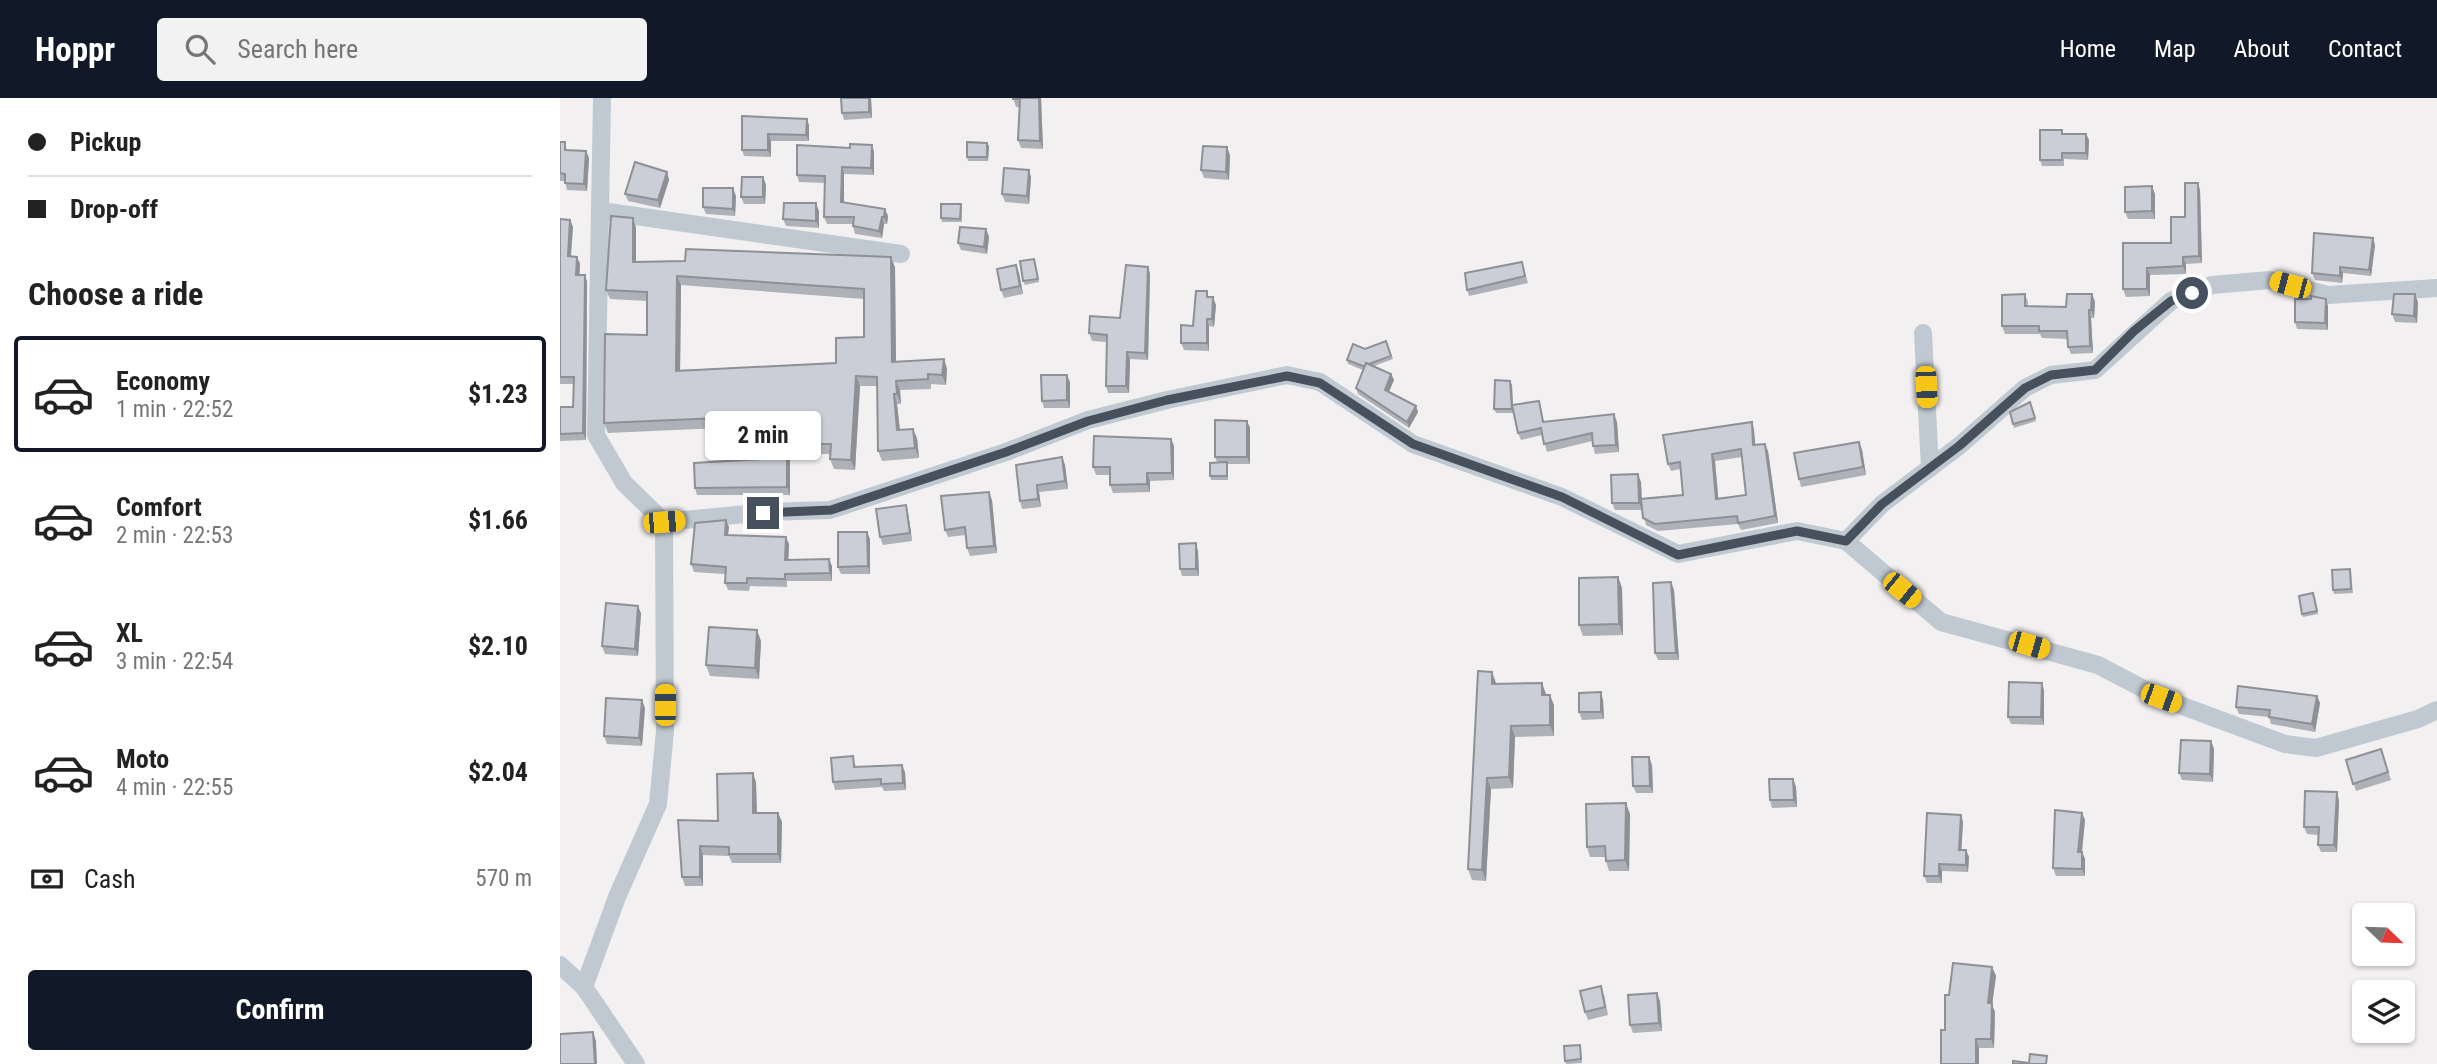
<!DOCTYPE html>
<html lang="en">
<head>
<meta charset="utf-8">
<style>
  body { margin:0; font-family:"Roboto Condensed",sans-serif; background:#f2f2f2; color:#222; height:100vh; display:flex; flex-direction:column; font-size:26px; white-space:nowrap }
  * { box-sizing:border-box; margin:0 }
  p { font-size:23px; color:#767676 }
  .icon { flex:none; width:38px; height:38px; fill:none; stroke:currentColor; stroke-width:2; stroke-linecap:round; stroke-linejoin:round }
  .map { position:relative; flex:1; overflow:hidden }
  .details { display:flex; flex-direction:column; background:#fff; width:560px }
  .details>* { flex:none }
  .banner { display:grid; align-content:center; height:154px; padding:0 28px; background:#fff }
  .needle { width:46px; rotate:113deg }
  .fabs { position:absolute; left:1792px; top:805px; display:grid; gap:14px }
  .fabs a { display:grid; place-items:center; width:63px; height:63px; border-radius:7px; background:#fff; box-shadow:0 2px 5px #0004; font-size:35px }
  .end { position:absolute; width:32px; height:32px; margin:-16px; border:9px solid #47515e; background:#fff; box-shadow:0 0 0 4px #fff }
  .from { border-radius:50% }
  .bubble { position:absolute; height:49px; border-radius:7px; background:#fff; box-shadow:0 2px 5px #0004; font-size:23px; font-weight:700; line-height:49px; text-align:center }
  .car { position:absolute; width:21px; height:42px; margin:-21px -10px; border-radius:9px; box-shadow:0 0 5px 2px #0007; background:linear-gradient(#f5c518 24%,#345 0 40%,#f5c518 0 76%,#345 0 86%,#f5c518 0) }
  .banner b { display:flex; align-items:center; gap:24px; height:66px; font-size:26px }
  .banner b+b { border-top:2px solid #e0e0e0 }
  .banner i { width:18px; height:18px; background:#222 }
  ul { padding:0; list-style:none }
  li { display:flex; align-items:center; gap:21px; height:116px; margin:0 14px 10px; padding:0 14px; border:4px solid transparent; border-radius:7px }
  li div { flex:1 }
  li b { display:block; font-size:26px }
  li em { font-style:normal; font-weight:700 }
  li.current { border-color:#111827 }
  li>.icon { width:63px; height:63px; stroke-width:1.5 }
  h2 { padding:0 28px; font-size:32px; line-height:84px }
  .pay { display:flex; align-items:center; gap:18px; height:77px; padding:0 28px; font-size:26px }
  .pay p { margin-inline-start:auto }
  .button { display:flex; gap:14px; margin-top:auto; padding:14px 28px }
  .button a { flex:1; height:80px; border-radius:7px; background:#111827; color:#fff; font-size:28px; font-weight:700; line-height:80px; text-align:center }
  header { display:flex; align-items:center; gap:42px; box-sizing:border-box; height:98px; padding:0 35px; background:#111827; color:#fff }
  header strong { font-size:33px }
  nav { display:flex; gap:38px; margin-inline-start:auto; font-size:24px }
  .search { width:490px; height:63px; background:#f2f2f2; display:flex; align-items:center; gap:18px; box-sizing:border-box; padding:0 24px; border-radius:7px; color:#767676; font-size:26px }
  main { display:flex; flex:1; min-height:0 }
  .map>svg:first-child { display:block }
</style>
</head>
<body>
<header>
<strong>Hoppr</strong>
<div class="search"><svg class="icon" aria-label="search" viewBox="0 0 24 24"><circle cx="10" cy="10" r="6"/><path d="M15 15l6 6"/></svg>Search here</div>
<nav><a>Home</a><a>Map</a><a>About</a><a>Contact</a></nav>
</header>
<main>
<section class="details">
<div class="banner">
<b><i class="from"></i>Pickup</b>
<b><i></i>Drop-off</b>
</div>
<h2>Choose a ride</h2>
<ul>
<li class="current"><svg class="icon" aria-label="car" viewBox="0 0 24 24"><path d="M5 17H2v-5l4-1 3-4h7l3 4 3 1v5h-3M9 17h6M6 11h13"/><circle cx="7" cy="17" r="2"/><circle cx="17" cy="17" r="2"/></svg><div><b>Economy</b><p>1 min · 22:52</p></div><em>$1.23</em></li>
<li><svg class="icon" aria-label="car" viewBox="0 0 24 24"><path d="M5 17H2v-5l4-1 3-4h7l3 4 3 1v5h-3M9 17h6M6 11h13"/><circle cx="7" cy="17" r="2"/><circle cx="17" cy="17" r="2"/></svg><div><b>Comfort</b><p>2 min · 22:53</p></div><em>$1.66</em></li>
<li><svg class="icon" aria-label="car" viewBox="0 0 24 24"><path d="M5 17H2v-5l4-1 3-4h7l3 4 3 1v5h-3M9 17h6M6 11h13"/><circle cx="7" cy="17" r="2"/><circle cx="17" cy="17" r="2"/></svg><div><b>XL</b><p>3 min · 22:54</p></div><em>$2.10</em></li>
<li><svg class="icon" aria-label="car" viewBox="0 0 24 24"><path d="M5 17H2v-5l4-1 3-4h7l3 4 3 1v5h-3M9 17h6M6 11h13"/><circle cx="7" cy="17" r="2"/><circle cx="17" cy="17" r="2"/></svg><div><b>Moto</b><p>4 min · 22:55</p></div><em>$2.04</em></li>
</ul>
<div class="pay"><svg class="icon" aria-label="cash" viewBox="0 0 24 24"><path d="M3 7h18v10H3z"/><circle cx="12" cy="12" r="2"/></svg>Cash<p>570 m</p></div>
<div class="button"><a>Confirm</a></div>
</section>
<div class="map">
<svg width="1877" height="966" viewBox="0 0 1877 966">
  <rect width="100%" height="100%" fill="#f2f0f0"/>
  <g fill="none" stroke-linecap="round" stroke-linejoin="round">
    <g stroke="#c0c9d2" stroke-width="18">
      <path d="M41,113l300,43"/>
      <path d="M1363,235l7,135"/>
      <path d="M104,424l102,-10 64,-2 176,-58 82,-32 79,-20 120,-25 33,7 93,62 149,53 116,57 119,-23 49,10 95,81 157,43 63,33 124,46 31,4 102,-29 19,-9"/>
      <path d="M1286,443l36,-37 77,-58 66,-58 26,-13 44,-5 76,-69 41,-16 58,-5 58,15 109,-7"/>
      <path d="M0,867l24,22 52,77"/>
      <path d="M24,889l33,-90 41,-93 7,-73 -1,-209 -40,-39 -28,-48 6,-337"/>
    </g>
  </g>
  <g fill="#afb1b8" fill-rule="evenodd">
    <path d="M311,0l1,20 -28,2 -2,-7z"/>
    <path d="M453,0h28l2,51 -22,-1 -3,-8 2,-33h-4z"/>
    <path d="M182,18l67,9v16h-38v16l-27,-1 -2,-6z"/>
    <path d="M1504,36h22l3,6 -1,20 -24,-1v7h-22l-2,-6z"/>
    <path d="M0,44l8,8 18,1 3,7 -2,33 -20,-1 -2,-9h-5z"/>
    <path d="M427,45l2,3 -1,15h-20l-1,-4z"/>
    <path d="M312,47l2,7v23l-30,-1v28l44,14 -1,8h-3l-2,14 -27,-4 -2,-8v-2h-26l-3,-7 1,-34 -26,-1 -2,-7 53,-27z"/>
    <path d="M670,57l-1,25 -25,-2 -3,-8z"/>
    <path d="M107,74l2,8 -9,28 -32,-7 -3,-7z"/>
    <path d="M203,79l3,8 -1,19h-21l-3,-7z"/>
    <path d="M471,79l-2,27 -24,-2 -3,-8z"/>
    <path d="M1640,92l2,73 -16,1v10l-36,1v21l-24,1 -3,-8 48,-46z"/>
    <path d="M1595,96v25h-27l-3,-7z"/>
    <path d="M176,98l-1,20 -29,-2 -3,-7z"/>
    <path d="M402,109v15h-20l-1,-4z"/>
    <path d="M259,113v17l-33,-2 -3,-7z"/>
    <path d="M73,120l3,10v34l259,5 1,95 48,-3 3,10 -1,16 -15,-1v5l-31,1 1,14h-4l3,26 17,8 2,20 -37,3 -4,-10 -1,-65h-17l-5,84 -21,-1 -4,-10 1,-5h-17l-4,-10v-20l-202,9 -4,-10 43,-88v-34l-37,-2 -4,-9zM121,187l183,14v38l-28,26 -156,7z"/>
    <path d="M0,121l10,1 3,7 -2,30h6l3,7 -1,11h6l2,7 -1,158 -26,1v-34h13l1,-23h-14z"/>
    <path d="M426,131l3,8 -2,17 -26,-4 -3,-7z"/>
    <path d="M1815,147l-4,31 -28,-3 -1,10 -27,-3 -3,-7z"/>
    <path d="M474,161l5,23 -14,3 -2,-4z"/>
    <path d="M588,169l2,7 -2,86 -18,-1 -1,34h-21l-2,-7 1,-44 -15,-1 -3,-8 31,-15z"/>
    <path d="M964,171l4,14 -59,13 -2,-6z"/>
    <path d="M459,175l4,21 -19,4 -3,-8z"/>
    <path d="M1465,196l3,8v4l38,1 26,-13 3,8 -1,16h-3l2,35 -22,1 -3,-7v-8l-26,-1 -2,-4h-35l-3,-8z"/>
    <path d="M649,199l7,8 -2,22 -5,-1v25l-25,-1 -3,-7 12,-17z"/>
    <path d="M1858,204l-1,21 -22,-1 -3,-8z"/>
    <path d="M1768,208v24l-31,-1 -2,-7z"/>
    <path d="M826,243l7,18 -19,7 17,8 3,6 -5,12 27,14 2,6 -9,16 -51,-34 -2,-6 7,-18 -15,-6 -1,-4 18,-11z"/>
    <path d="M510,284v26h-26l-2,-7z"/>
    <path d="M952,287l1,20 26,-4 5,21h73l2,30 -24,2 -3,-13 -45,11 -5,-17 -21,5 -3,-7 -5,-26v6h-17l-2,-4z"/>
    <path d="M1470,304l6,19 -22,7 -4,-16z"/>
    <path d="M687,323l3,7v36h-22v16h-17l-1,-4 7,-14 -2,-5z"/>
    <path d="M1192,324l2,8 1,15 13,6 10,72 -37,7 -3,-6 -80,7 -12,-6 -4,-15h-27l-3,-7 29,-21 1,17 41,-4 -3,-26 -9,2 -3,-7zM1182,359l4,38 -28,4 -3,-38z"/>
    <path d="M611,341l3,7v34l-24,1v11l-37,1 -3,-8v-10h-14l-3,-8z"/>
    <path d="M1299,344l3,8 4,25 -65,12 -2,-8z"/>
    <path d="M230,359v38h-93l-2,-7z"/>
    <path d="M502,359l3,8 3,24 -29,3 2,15 -19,2 -2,-8z"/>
    <path d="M432,402l5,53 -27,3 -3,-8 -1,-13 -18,2 -3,-7z"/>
    <path d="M346,407l2,8 4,28 -29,4 -3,-8z"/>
    <path d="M169,429l-1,8 61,9 -1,16 44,6v15h-45v6l-37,-1 -1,5 -21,-1 -3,-7v-9l-31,-2 -3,-8z"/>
    <path d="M310,441v35h-29l-3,-7z"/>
    <path d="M638,453l1,25h-17l-2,-7z"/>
    <path d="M1791,474l2,21 -19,1 -1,-4z"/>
    <path d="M1058,479l4,11 1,47 -40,1 -4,-11z"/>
    <path d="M1114,492l5,70h-21l-3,-7z"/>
    <path d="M1755,499l3,17 -15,3 -1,-3z"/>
    <path d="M81,515l-3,43 -33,-2 -3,-8z"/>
    <path d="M201,543l-2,38 -49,-3 -4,-11z"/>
    <path d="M932,574l4,12 50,11 8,10v31l-39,1 -2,51 -22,1 -5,92 -14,-1 -4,-11z"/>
    <path d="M1484,592v35l-33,-1 -3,-7z"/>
    <path d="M1757,598l3,7 -5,29 -44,-8 -2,-7 -30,-3 -3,-7z"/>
    <path d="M1043,602l1,19 -22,1 -3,-8z"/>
    <path d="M85,610l-3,38 -35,-2 -3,-8z"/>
    <path d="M1651,643l3,8 -1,33 -31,-2 -3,-7z"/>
    <path d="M1821,651l10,31 -35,11 -10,-31z"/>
    <path d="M293,658l3,11 49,5 1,18 -22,1 -2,-4 -47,3 -2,-8z"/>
    <path d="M1092,667l1,28h-17l-3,-7z"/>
    <path d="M1233,681l3,8 1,20 -25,1 -2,-8z"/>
    <path d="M196,684l1,31h21l4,9 -1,41h-49l-3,-7 -26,-1v31h-18l-3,-9 -4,-57 40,1z"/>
    <path d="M1779,702l-2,52h-16l-3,-7v-10l-11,-1 -3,-7z"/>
    <path d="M1522,715l3,7 -3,32 3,7v17h-29l-3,-8z"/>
    <path d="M1070,716l-1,57h-20l-3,-10v-4h-16l-3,-10z"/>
    <path d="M1401,717l2,7 -2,28h5l3,7 -1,15 -26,-1v12h-15l-3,-7z"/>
    <path d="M1432,869l4,9 -4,29 3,7 -1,36h-15l-34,-18 4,-35z"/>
    <path d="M1044,896l4,21 -20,5 -3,-8z"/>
    <path d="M1100,903l2,30 -29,2 -3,-8z"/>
    <path d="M1020,947l2,18 -16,1 -1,-3z"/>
  </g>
  <g fill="#8e9096">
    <path d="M309,0h2l1,20 -3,-6z"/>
    <path d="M479,0h2l2,51 -3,-8z"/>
    <path d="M247,21l2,6v16l-3,-6z"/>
    <path d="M208,36l3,7v16l-3,-7z"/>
    <path d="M1526,36l3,6 -1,20 -2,-7z"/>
    <path d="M427,45l2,3 -1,15 -1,-4z"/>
    <path d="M312,47l2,7v23l-3,-7z"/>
    <path d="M667,49l3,8 -1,25 -3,-8z"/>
    <path d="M26,53l3,7 -2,33 -3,-7z"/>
    <path d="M282,69l2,7v35l-3,-7z"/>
    <path d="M469,72l2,7 -2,27 -2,-8z"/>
    <path d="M107,74l2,8 -9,28 -2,-8z"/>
    <path d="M203,79l3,8 -1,19 -2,-7z"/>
    <path d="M1638,85l2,7 2,73 -3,-7z"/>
    <path d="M1592,88l3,8v25l-3,-8z"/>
    <path d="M173,90l3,8 -1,20 -2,-7z"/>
    <path d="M256,105l3,8v17l-3,-7z"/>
    <path d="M325,111l3,7 -1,8 -3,-7z"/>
    <path d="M322,119l2,7 -2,14 -3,-7z"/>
    <path d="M73,120l3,10v44l-3,-10z"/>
    <path d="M10,122l3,7 -3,37 -2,-8z"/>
    <path d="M426,131l3,8 -2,17 -3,-7z"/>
    <path d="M1813,140l2,7 -4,31 -2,-6z"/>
    <path d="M17,159l3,7 -1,18 -3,-7z"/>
    <path d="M331,159l4,10 1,105 -4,-10z"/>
    <path d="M1623,159l3,7v10l-3,-8z"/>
    <path d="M456,167l3,8 4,21 -3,-8z"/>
    <path d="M588,169l2,7 -2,86 -3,-7z"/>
    <path d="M1780,169l3,6 -1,10 -2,-7z"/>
    <path d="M1587,170l3,7v21l-3,-7z"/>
    <path d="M25,177l2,7 -1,158 -3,-7z"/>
    <path d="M117,178l4,9 -1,95 -4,-9z"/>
    <path d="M1532,196l3,8 -1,16 -3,-8z"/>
    <path d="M1855,196l3,8 -1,21 -3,-7z"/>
    <path d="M653,199l3,8 -2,22 -2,-8z"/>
    <path d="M1766,201l2,7v24l-3,-7z"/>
    <path d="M1529,212l2,8 2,35 -3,-7z"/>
    <path d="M647,221l2,7v25l-2,-8z"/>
    <path d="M567,254l3,7 -1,34 -3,-7z"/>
    <path d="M384,261l3,10 -1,16 -4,-10z"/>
    <path d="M831,276l3,6 -7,16 -2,-6z"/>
    <path d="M507,277l3,7v26l-3,-8z"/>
    <path d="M296,278l4,10 -5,84 -4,-10z"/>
    <path d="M336,283l4,9 1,14 -4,-10z"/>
    <path d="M950,283l2,4 1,28 -1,-4z"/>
    <path d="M334,296l3,10 4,36 -4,-10z"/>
    <path d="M856,308l2,6 -9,16 -2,-6z"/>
    <path d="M1054,316l3,8 2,30 -3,-7z"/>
    <path d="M687,323l3,7v36l-3,-7z"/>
    <path d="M1192,324l2,8 2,22 -3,-7z"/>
    <path d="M353,331l4,9 2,20 -4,-10z"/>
    <path d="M611,341l3,7v34l-2,-7z"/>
    <path d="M1299,344l3,8 4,25 -3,-8z"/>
    <path d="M1205,346l3,7 10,72 -3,-7z"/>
    <path d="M227,352l3,7v38l-3,-8z"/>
    <path d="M1152,356l3,7 4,45 -3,-7z"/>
    <path d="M502,359l3,8 3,24 -3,-8z"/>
    <path d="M587,375l3,8v11l-3,-8z"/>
    <path d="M1078,376l3,8 1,28 -3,-7z"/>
    <path d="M477,387l2,7 2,15 -3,-8z"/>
    <path d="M429,394l3,8 5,53 -3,-7z"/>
    <path d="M346,407l2,8 4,28 -2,-8z"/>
    <path d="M166,422l3,7 -2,15 -2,-7z"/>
    <path d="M307,434l3,7v35l-2,-8z"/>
    <path d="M226,439l3,7 -1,23 -3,-7z"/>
    <path d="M636,445l2,8 1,25 -3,-7z"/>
    <path d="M269,461l3,7v15l-2,-8z"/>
    <path d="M1058,479l4,11 1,47 -4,-11z"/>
    <path d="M1111,484l3,8 5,70 -3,-7z"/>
    <path d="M78,508l3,7 -3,43 -3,-7z"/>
    <path d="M197,532l4,11 -2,38 -4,-11z"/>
    <path d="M932,574l4,11v12l-4,-11z"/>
    <path d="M982,585l4,11v11l-4,-10z"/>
    <path d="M1482,585l2,7v35l-3,-8z"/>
    <path d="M1041,594l2,8 1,19 -3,-7z"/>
    <path d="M990,597l4,10v31l-4,-11z"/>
    <path d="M1757,598l3,7 -5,29 -3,-8z"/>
    <path d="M82,602l3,8 -3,38 -3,-8z"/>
    <path d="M951,628l4,11 -2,51 -4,-11z"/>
    <path d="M1651,643l3,8 -1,33 -3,-8z"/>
    <path d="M1089,659l3,8 1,28 -3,-7z"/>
    <path d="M342,667l3,7 1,18 -3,-7z"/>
    <path d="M193,675l3,9 1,40 -4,-9z"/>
    <path d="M927,680l4,11 -5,92 -4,-11z"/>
    <path d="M1233,681l3,8 1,20 -3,-7z"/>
    <path d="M1777,694l2,8 -2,52 -3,-7z"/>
    <path d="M1066,705l4,11 -1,57 -4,-11z"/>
    <path d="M218,715l4,9 -1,41 -3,-9z"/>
    <path d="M1522,715l3,7 -4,39 -3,-7z"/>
    <path d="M1401,717l2,7 -2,35 -2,-7z"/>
    <path d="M140,748l3,9v31l-3,-9z"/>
    <path d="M1406,752l3,7 -1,15 -2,-7z"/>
    <path d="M1522,754l3,7v17l-3,-7z"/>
    <path d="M1379,766l3,7v12l-3,-7z"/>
    <path d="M1432,869l4,9 -4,29 3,7 -1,36 -3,-9 -3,-36z"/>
    <path d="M1097,895l3,8 2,30 -3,-8z"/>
    <path d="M33,934l3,9 1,23h-2z"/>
    <path d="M1416,941l3,9v16h-3z"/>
  </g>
  <g fill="#cbced6" stroke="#8e9096" stroke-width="2" fill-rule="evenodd">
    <path d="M281,0h28v14l-27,1z"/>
    <path d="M453,0h26l1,43 -22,-1 2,-41h-7z"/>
    <path d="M182,18l65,3 -1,16 -38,-1v16h-26z"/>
    <path d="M1480,32h22v4h24v19h-24v7h-22z"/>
    <path d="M0,44h5v8l21,1 -2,33 -19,-1v-9l-5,-1z"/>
    <path d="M407,44l20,1v14h-20z"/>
    <path d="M290,46l22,1 -1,23 -29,-1 -1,35 44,7 -1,8h-2l-3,14 -26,-5 1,-9h-30l1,-41 -28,-1v-30l53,3z"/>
    <path d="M643,48l24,1 -1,25 -25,-2z"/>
    <path d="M75,64l32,10 -9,28 -33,-6z"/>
    <path d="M444,70l25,2 -2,26 -25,-2z"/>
    <path d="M182,79h21v20h-22z"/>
    <path d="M1625,85h13l1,73 -16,1v9l-36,2v21h-24v-46h48v-26h14z"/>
    <path d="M1592,88v25l-27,1v-25z"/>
    <path d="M143,90h30v21l-30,-2z"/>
    <path d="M224,105h32v18l-33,-2z"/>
    <path d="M381,106h20l-1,15 -19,-1z"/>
    <path d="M51,118l22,2v44l52,-1 1,-12 205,8 1,105 52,-3 -2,16 -14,-1v5l-32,2 1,13h-3l3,36 16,-1 2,19 -37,3 -1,-74 -21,-1 -5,84 -21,-1 1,-15h-21v-30l-206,9 1,-89 42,1v-43l-41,-2zM117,178l187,13v48l-28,1v25l-160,8z"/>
    <path d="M0,121l10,1 -2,36 9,1 -1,18h9l-2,158 -23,1v-27h13l1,-30h-14z"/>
    <path d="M400,129l26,2 -2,18 -26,-4z"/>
    <path d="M1754,135l59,5 -4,32 -29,-3v9l-28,-3z"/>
    <path d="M474,161l4,20 -15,2 -3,-20z"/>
    <path d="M962,164l3,14 -58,14 -2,-17z"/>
    <path d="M456,167l4,21 -19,4 -4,-21z"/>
    <path d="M566,167l22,2 -3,86 -18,-1 -1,34h-20l1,-51 -18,-2 1,-17 30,2z"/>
    <path d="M636,193h11v6h6l-1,22h-5v24h-26v-18l12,1z"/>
    <path d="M1465,196v12l41,1 1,-13h25l-1,16h-2l1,36 -22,1 -1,-16h-28v-5h-37v-31z"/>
    <path d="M1834,196h21l-1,22 -22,-2z"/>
    <path d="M1751,198l15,3 -1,24 -30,-1v-23h16z"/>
    <path d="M826,243l5,15 -22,8 -3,-1 -1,3h-2l-16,-6 6,-16 12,5z"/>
    <path d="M806,265l25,11 -6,16 31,16 -9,16 -51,-34z"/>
    <path d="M481,277h26v25l-25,1z"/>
    <path d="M935,282l15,1 2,28h-18z"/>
    <path d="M979,303l4,21 71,-8 2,31 -23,1 -1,-13 -48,11 -3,-16 -23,5 -6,-28z"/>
    <path d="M1470,304l5,16 -22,6 -3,-12z"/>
    <path d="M655,322l32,1v36h-32z"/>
    <path d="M1192,324l1,23 12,-1 10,72 -37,7 -1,-7 -82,8 -12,-6 -2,-19 42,-4 -3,-33 -12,2 -5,-29zM1181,351l5,46 -30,4 -4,-45z"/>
    <path d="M534,338l77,3 1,34h-25v11l-37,1v-18h-17z"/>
    <path d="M1299,344l4,25 -64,12 -5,-26z"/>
    <path d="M201,352h26v37l-92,1 -1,-25 67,-4z"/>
    <path d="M502,359l3,24 -28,4 1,14 -18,2 -4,-36z"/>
    <path d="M667,364v14h-17v-13z"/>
    <path d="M1078,376l1,29h-27l-1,-28z"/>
    <path d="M429,394l5,54 -27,2 -2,-21 -20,3 -4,-34z"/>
    <path d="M346,407l4,28 -30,4 -4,-28z"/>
    <path d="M166,422l-1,15 61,2 -1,23 44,-1 1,14 -45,1v5l-38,-1v5h-22l1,-16 -35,-3 4,-41z"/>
    <path d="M278,434h29l1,34 -30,1z"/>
    <path d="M636,445v26h-16l-1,-25z"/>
    <path d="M1790,471l1,20 -18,1 -1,-20z"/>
    <path d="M1058,479l1,47 -40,1v-47z"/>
    <path d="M1111,484l5,71h-21l-2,-70z"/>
    <path d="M1753,495l4,18 -15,3 -3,-18z"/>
    <path d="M46,505l32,3 -3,43 -33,-3z"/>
    <path d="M149,529l48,3 -2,38 -49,-3z"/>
    <path d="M918,573l14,1v12l50,-1v12h8v30l-39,1 -2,51 -22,1 -5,92 -14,-1z"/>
    <path d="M1449,584l33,1 -1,34h-33z"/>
    <path d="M1678,588l79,10 -5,28 -43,-7 1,-7 -34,-3z"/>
    <path d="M1041,594v20h-22v-19z"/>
    <path d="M46,600l36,2 -3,38 -35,-2z"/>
    <path d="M1621,642l30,1 -1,33 -31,-1z"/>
    <path d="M1821,651l7,23 -35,12 -7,-24z"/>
    <path d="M293,658l1,11 48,-2 1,18 -22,1v-5l-48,3 -2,-24z"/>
    <path d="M1072,659h17l1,29h-17z"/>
    <path d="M193,675v40h25v41h-49v-7l-29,-1v31h-18l-4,-57 40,1 -1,-47z"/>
    <path d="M1209,681h24l1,21h-24z"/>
    <path d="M1745,693l32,1 -3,53h-16l1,-18h-15z"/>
    <path d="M1066,705l-1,57 -19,1 -1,-15 -18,1 -1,-43z"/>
    <path d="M1495,712l27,3 -4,39h4v17l-29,-1z"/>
    <path d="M1367,715l34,2 -2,35h7v15l-27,-1v12h-15z"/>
    <path d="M1393,865l39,4 -4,36h4l-1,36h-15v25h-35v-34h4v-35h4z"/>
    <path d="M1041,888l4,21 -20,5 -5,-21z"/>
    <path d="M1097,895l2,30 -29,2 -2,-30z"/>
    <path d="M33,934l2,32h-35v-30z"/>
    <path d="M1020,947l1,14 -16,2 -1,-15z"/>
    <path d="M1470,956l17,2 -1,8h-33v-3l16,2z"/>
  </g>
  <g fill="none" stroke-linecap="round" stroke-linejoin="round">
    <path stroke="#47515e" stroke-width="9" d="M203,415l68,-3 175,-58 82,-31 79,-21 120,-24 33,7 93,61 149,53 116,58 119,-24 49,10 36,-37 77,-58 66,-58 26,-13 44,-5 39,-39 37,-30 21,-8"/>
  </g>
</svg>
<div class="fabs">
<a><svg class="needle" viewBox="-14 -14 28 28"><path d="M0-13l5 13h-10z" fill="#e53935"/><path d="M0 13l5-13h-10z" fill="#767676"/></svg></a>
<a><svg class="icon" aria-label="layers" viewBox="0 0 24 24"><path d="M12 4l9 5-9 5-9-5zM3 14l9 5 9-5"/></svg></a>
</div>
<i class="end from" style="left:1632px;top:195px"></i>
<i class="end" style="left:203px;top:415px"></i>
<div class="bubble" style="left:145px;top:313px;width:116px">2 min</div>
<i class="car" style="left:1730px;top:187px;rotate:285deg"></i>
<i class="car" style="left:1366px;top:289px;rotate:177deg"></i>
<i class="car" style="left:104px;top:424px;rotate:85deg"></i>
<i class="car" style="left:1342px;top:492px;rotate:129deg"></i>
<i class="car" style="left:1469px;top:547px;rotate:106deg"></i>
<i class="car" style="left:1601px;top:600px;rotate:110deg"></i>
<i class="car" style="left:105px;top:607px;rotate:0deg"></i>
</div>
</main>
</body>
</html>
